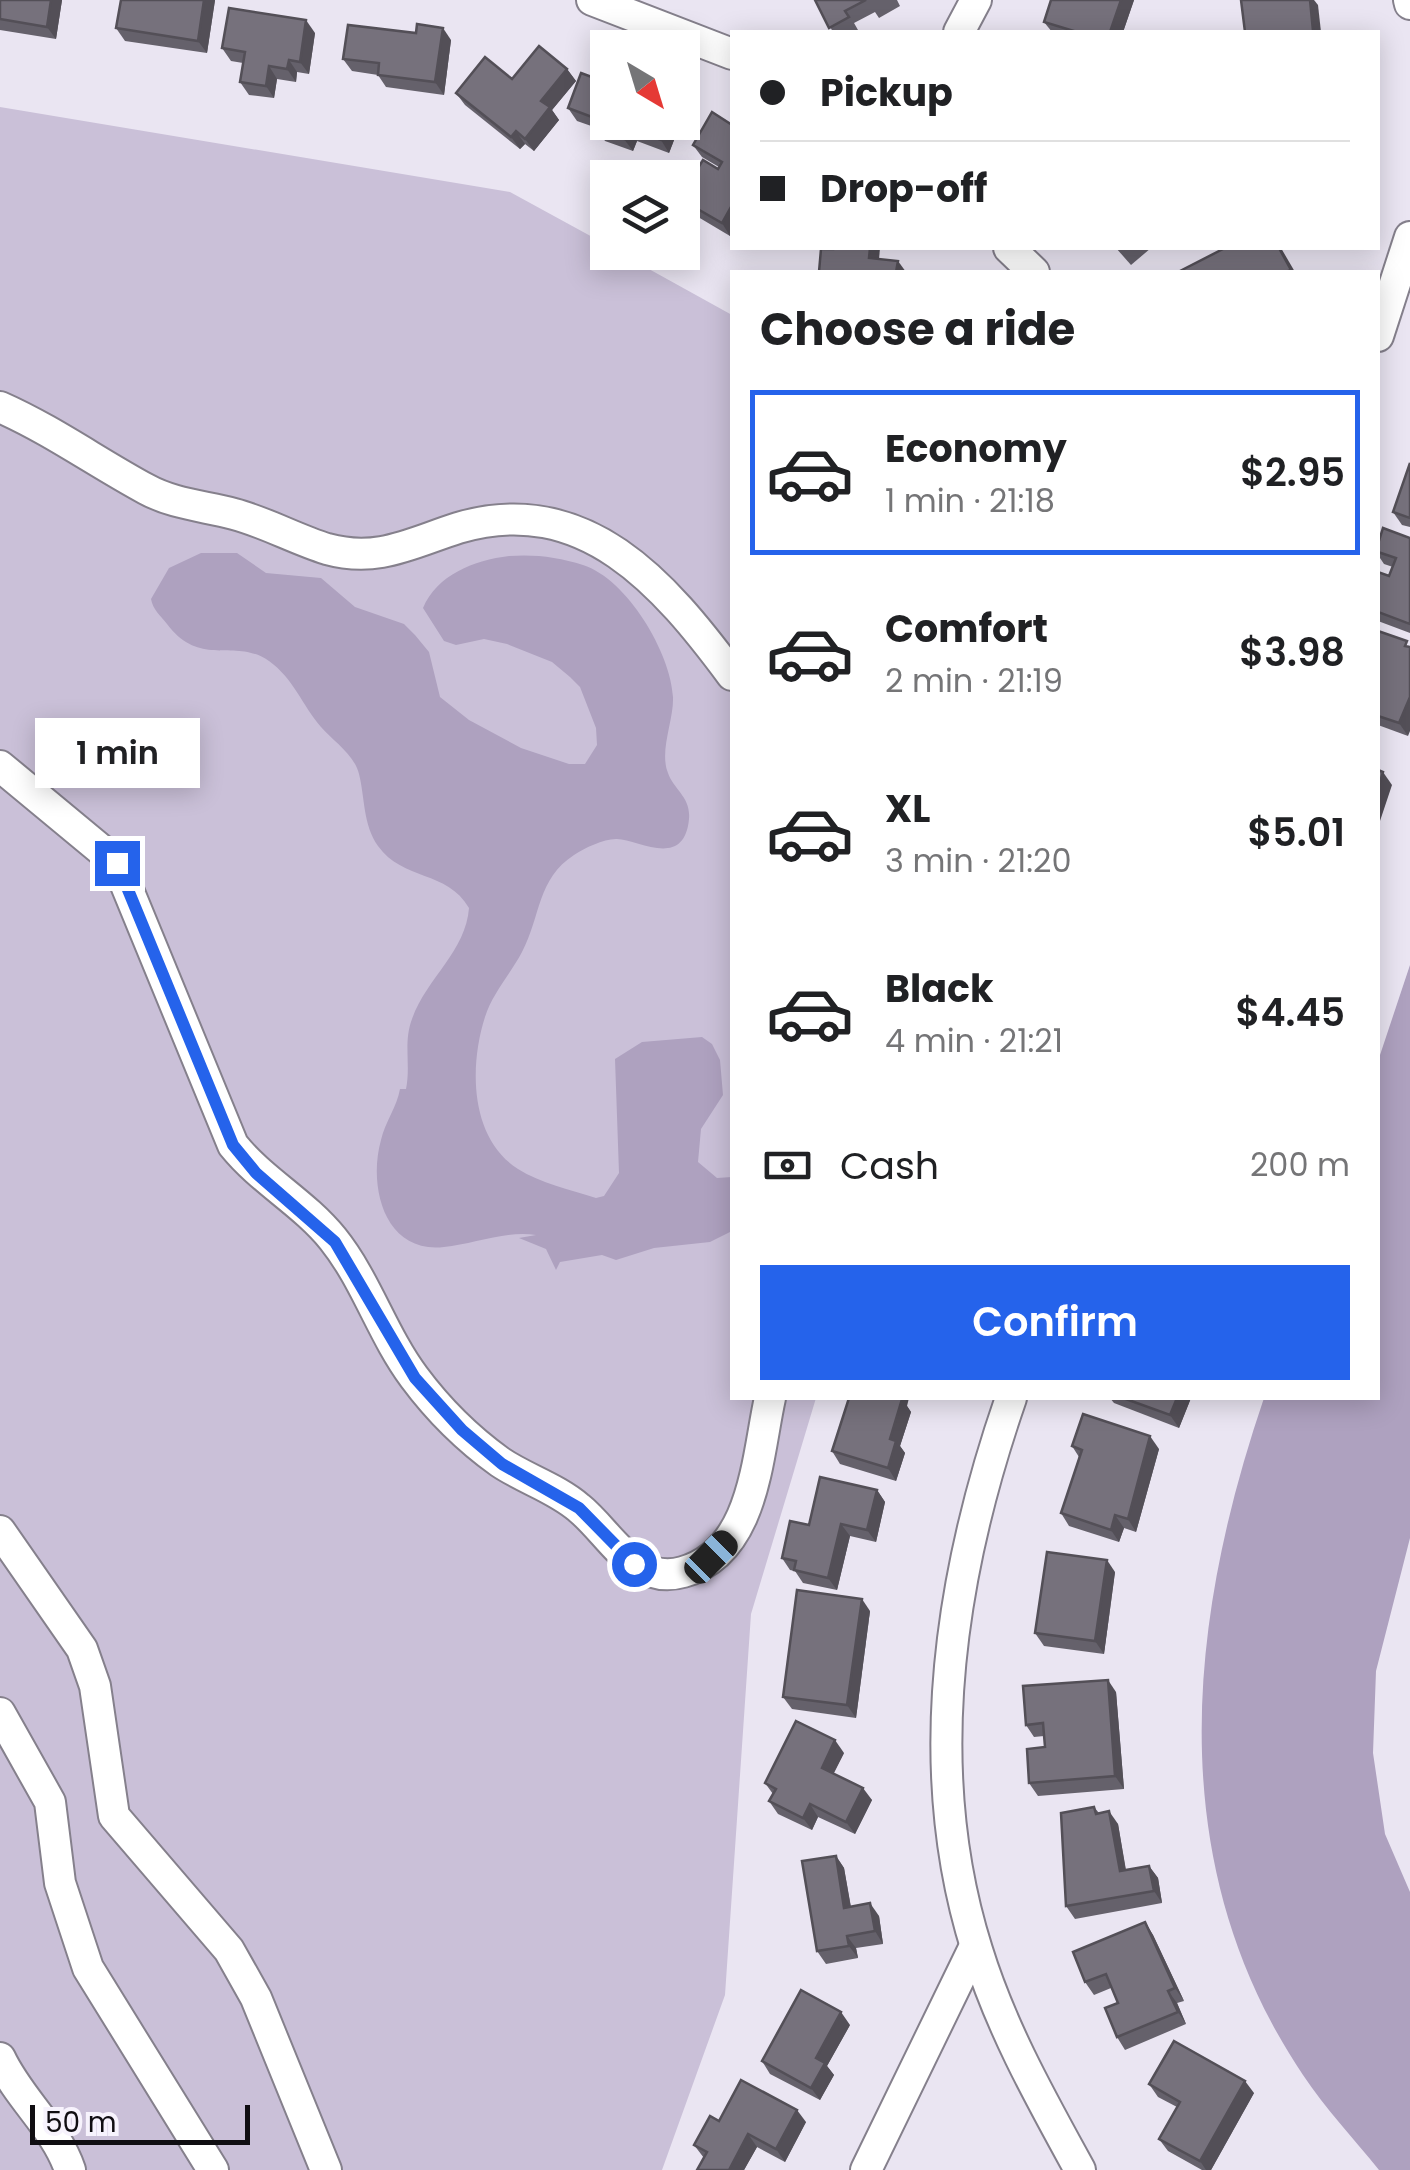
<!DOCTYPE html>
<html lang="en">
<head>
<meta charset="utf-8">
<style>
  body { margin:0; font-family:Poppins,sans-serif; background:#f2f2f2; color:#202124; height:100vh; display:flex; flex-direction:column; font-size:38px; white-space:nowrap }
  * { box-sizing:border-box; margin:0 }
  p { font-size:32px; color:#757577 }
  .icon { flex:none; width:55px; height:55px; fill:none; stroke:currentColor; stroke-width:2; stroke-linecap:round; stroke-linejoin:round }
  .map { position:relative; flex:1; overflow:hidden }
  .sheet { position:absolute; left:730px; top:270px; width:650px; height:1130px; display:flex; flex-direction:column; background:#fff; border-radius:0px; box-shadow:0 5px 25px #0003 }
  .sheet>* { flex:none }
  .guide { position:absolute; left:730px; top:30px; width:650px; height:220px; border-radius:0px; box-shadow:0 5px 25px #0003; display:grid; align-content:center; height:220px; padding:0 30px; background:#fff }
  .needle { width:65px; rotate:142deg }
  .buttons { position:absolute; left:590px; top:30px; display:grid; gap:20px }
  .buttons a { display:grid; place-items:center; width:110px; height:110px; border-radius:0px; background:#fff; box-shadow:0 5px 25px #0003; font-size:50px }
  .scale { position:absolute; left:30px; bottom:25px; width:220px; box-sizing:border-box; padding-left:10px; border:5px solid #100e12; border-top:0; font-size:28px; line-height:35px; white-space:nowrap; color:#100e12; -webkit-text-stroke:8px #f7f3fd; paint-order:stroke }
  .end { position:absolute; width:45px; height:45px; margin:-22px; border:12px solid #2563eb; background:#fff; box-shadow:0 0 0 5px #fff }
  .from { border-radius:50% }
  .bubble { position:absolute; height:70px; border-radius:0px; background:#fff; box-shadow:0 5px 25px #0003; font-size:32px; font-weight:600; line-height:70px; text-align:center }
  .car { position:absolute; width:30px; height:60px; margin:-30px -15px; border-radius:12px; box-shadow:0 0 8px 2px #0007; background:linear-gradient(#222 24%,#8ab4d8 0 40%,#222 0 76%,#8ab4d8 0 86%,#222 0) }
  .guide b { display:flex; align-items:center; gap:35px; height:95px; font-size:38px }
  .guide b+b { border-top:2px solid #e0e0e0 }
  .guide i { width:25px; height:25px; background:#202124 }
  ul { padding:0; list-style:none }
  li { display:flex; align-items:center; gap:30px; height:165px; margin:0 20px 15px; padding:0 10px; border:5px solid transparent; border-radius:0px }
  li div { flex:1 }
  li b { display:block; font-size:38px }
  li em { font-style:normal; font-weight:600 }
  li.selected { border-color:#2563eb }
  li>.icon { width:90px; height:90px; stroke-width:1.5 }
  h2 { padding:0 30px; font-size:45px; line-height:120px }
  .pay { display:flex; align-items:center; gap:25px; height:110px; padding:0 30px; font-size:38px }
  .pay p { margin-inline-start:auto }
  .button { display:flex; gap:20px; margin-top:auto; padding:20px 30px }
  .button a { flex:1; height:115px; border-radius:0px; background:#2563eb; color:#fff; font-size:40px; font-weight:600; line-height:115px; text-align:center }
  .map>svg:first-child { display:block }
</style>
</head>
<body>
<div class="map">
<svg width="1410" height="2170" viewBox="0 0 1410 2170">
  <rect width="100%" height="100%" fill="#eae5f2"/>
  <path fill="#cac0d8" d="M0,107l510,85 97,53 1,7 12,1 112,62v1083h84l-65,216 -26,381 -63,175h-662z"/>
  <g fill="#aea1bf">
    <path d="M201,553h36l29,20 55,5 34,29 49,17 11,11 14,17 11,45 29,23 52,28 48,16h16l12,-19 -1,-17 -16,-41 -10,-10 -18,-15 -45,-18 -23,-5 -28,6 -12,-4 -21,-33c14,-33 51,-48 86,-52 25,-2 50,1 74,9 44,14 88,88 90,132 1,23 -14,54 -5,76 6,17 23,24 21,46 -5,52 -53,19 -73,20 -13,0 -31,9 -42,16 -37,24 -33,61 -52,97 -11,21 -30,42 -37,65 -16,50 -15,121 33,152 22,14 53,21 78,29l8,-2 15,-23 -4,-114 27,-17 60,-5 10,7 8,16 3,35 -22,34 -3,33 19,16 15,-1v54l-22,11 -56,6 -38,12 -14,-5 -42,7 -4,8 -10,-21 -27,-11 17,-3c-29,-5 -63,9 -92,12 -60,7 -76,-61 -63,-107 4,-18 16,-33 19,-51h6c5,-24 -3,-46 6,-70 14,-40 54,-68 57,-111 -22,-38 -66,-27 -91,-62 -15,-21 -13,-48 -19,-72 -5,-20 -26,-33 -38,-47 -19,-22 -27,-48 -52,-66 -34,-24 -68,8 -102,-37 -7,-9 -14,-14 -16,-25l18,-31z"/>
    <path d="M1410,965v573l-34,133 -3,82 12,81 25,58v278h-31c-25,-31 -54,-62 -76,-95 -141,-210 -116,-451 -39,-677h114v-337z"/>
  </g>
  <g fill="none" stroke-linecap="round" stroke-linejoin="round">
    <g stroke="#85808c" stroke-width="34">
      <g id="minor">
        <path d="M592,0l140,54"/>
        <path d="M1409,0l1,4"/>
        <path d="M959,32l17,-32"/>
        <path d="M1009,248l25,24"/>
        <path d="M1378,336l32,-99"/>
        <path d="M0,407c52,23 96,55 146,82 27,15 58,17 88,25 31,8 61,25 93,35 51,14 84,-6 131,-21 127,-38 207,57 274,147"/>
        <path d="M0,766l117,97 116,282c29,36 71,58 100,94 33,41 49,95 81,138 23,31 54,62 86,85 25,17 56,26 79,46 31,25 55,78 104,64 72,-20 74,-116 87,-174"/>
        <path d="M1011,1398c-61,176 -92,369 -34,552 24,78 64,149 103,220"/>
        <path d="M0,1531l82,118 13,37 19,130 115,134 27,48 70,172"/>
        <path d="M0,1713l50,89 10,81 28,85 125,202"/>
        <path d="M0,2058c19,41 56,70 70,112"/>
        <path d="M866,2170l109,-224"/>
      </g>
    </g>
    <use href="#minor" stroke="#fff" stroke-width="30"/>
  </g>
  <g fill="#65616b">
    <path d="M0,0h62l-6,39 -56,-9z"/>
    <path d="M215,0l-8,53 -82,-12 -9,-13z"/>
    <path d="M815,0h82l3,6 -21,12 -4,-6 -21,11 4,7 -6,2h-19z"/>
    <path d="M1051,0h83l-11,32h-71l-8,-10z"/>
    <path d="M315,33l-6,41 -12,-2 -1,10 -19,-3 -3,19 -25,-3 -9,-13 3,-19 -12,-2 -9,-13z"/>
    <path d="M451,40l-7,55 -58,-8 -8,-12 -26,-4 -9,-12z"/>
    <path d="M567,69l9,12 -24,29 7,10 -25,31 -9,-7 -5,5 -55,-44 -9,-12z"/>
    <path d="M568,108l113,14 -12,31 -32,-12 -4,10 -28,-10 -8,-13 -20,-7z"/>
    <path d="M732,125v107l-2,4 -42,-25 -6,-8v-10l37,-26 -17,-10 -9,-12z"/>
    <path d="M1116,248h35l-20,17z"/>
    <path d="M1410,463v64l-8,-2 -9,-13z"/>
    <path d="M1410,538v95l-32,-12v-49l11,4 4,-9 -9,-3 -6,-9v-11z"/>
    <path d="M1378,631l30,105 -30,-11z"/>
    <path d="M1110,1398h81l-12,30 -65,-25z"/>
    <path d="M907,1406l4,6 -11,34 5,7 -9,28 -56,-17 -8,-13z"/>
    <path d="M1072,1446l87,3 -23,83 -12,-4 -5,14 -50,-16 -8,-13 18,-56z"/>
    <path d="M877,1490l8,12 -9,40 -26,-6 -13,54 -34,-7 -8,-12 -5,-1 -8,-12 27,-33z"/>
    <path d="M1115,1572l-11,82 -60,-8 -9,-13z"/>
    <path d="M870,1611l-14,107 -64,-9 -9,-12z"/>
    <path d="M1116,1692l8,97 -86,7 -9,-13 16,-36 -1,-11 -10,1 -8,-12z"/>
    <path d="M844,1753l-10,20 38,27 -17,34 -37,-17 -6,13 -34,-16 -9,-13 4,-7 -8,-11z"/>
    <path d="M1094,1807l5,6 19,11 8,46 23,-4 9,12 4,25 -87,16 -9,-13z"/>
    <path d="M836,1856l8,12 7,39 28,9 4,28 -27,4 2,10 -32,6 -9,-13z"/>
    <path d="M1145,1922l8,13 31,66 -7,2 9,21 -61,26 -8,-13 1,-34 -7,-15 -17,7 -9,-13z"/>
    <path d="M850,2025l-23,41 7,9 -14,25 -50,-26 -8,-13z"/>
    <path d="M1149,2084l105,9 -43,77h-9l-34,-19 -9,-12 18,-32 -19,-10z"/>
    <path d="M719,2121l87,1 -21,40 -28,-15 -13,23h-47l7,-12 -10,-13z"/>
  </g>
  <g fill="#534f57">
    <path d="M51,0h11l-6,39 -9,-12z"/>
    <path d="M204,0h11l-8,53 -9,-12z"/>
    <path d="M1121,0h13l-11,32h-13z"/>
    <path d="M1310,0h4l4,5 3,27 -8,-1z"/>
    <path d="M306,20l9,13 -6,41 -9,-12z"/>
    <path d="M443,28l8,12 -7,55 -9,-13z"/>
    <path d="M289,60l8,12 -1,10 -9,-13z"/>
    <path d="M269,66l8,13 -3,19 -8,-12z"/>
    <path d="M567,69l9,12 -24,29 7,10 -25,31 -9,-12 16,-38z"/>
    <path d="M667,122h14l-12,31 -8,-13z"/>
    <path d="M628,128l9,13 -4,10 -9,-12z"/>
    <path d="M516,131l9,13 -5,5 -9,-12z"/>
    <path d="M732,205v27l-2,4 -8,-13z"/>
    <path d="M870,248h10l-2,23 -9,-13z"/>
    <path d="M1279,248h2l14,24h-2z"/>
    <path d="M898,261l8,11h-10z"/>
    <path d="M1410,697v34l-2,5 -9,-13z"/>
    <path d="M1383,772l9,13 -14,42v-38z"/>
    <path d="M897,1398h12l-2,8 4,6 -11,34 5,7 -9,28 -8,-13 2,-29z"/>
    <path d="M1177,1398h14l-12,30 -9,-13z"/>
    <path d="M1150,1436l9,13 -23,83 -8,-13z"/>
    <path d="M877,1490l8,12 -9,40 -9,-12z"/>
    <path d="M1115,1515l9,13 -5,14 -8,-12z"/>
    <path d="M841,1524l9,12 -13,54 -9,-12z"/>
    <path d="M1107,1560l8,12 -11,82 -9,-13z"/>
    <path d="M862,1599l8,12 -14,107 -9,-13z"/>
    <path d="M1108,1680l8,12 8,97 -9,-13z"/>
    <path d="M835,1740l9,13 -14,27 -8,-12z"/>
    <path d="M863,1788l9,12 -17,34 -9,-12z"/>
    <path d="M810,1804l8,13 -6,13 -9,-12z"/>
    <path d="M1109,1811l9,13 10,60 -8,-13z"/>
    <path d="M836,1856l8,12 9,52 -9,-12z"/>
    <path d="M1149,1866l9,12 4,25 -8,-12z"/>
    <path d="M870,1903l9,13 4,28 -8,-13z"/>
    <path d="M1145,1922l8,13 31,66 -9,-13z"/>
    <path d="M847,1936l9,12 2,10 -9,-12z"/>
    <path d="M1168,1991l9,12 9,21 -8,-12z"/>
    <path d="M841,2012l9,13 -23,41 7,9 -14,25 -9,-12 5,-30z"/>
    <path d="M1245,2081l9,12 -43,77h-5l-6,-9z"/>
    <path d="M797,2110l9,12 -21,40 -9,-13z"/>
    <path d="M748,2134l9,13 -13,23h-15z"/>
  </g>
  <g fill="#76717c" stroke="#534f57" stroke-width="2.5">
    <path d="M0,0h51l-4,27 -47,-8z"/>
    <path d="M121,0h83l-6,41 -82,-13z"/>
    <path d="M815,0h51l-21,11 4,6 -20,11z"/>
    <path d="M1051,0h70l-11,32h-33l-33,-10z"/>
    <path d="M1241,0h69l3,31 -68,1z"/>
    <path d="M229,8l77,12 -6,42 -11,-2 -2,9 -18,-3 -3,20 -26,-4 5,-30 -23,-4z"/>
    <path d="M417,24l26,4 -8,54 -57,-7 1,-12 -36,-4 5,-34 68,8z"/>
    <path d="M539,46l28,23 -26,32 9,6 -25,32 -9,-8 -5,6 -55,-44 29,-36 27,22z"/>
    <path d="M581,73l27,10v39h59l-6,18 -33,-12 -4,11 -28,-10 4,-9 -32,-12z"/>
    <path d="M712,112l20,13v80l-10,18 -40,-23v-7l21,-33 15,9 4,-7 -29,-17z"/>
    <path d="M833,248h37l-1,10 29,3 -2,11h-77l2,-23h12z"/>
    <path d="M1225,248h54l12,22 -5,2h-108z"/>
    <path d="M1410,463v55l-17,-6z"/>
    <path d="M1383,528l27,10v86l-32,-12v-40l11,4 7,-18 -18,-6v-8z"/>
    <path d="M1378,631l29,10 -2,5 5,1v50l-11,26 -21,-7z"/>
    <path d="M1378,770l5,2 -5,17z"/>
    <path d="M849,1398h48l5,1 -12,40 6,2 -8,27 -56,-17z"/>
    <path d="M1123,1398h54l-7,17z"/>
    <path d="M1083,1414l67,22 -22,83 -13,-4 -4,15 -50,-17 21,-63 -10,-4z"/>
    <path d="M820,1477l57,13 -10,40 -26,-6 -13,54 -34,-8 2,-9 -14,-3 8,-37 19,4z"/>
    <path d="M1047,1552l60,8 -12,81 -60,-8z"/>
    <path d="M797,1590l65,9 -15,106 -64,-8z"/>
    <path d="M1108,1680l7,96 -86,7 -2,-34 18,-2 -2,-24 -17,2 -3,-39z"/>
    <path d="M796,1721l39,19 -13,28 41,20 -17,34 -36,-18 -7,14 -34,-17 7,-12 -11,-6z"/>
    <path d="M1094,1807l2,7 13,-3 11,60 29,-5 5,25 -88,15 -5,-93z"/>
    <path d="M836,1856l8,52 26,-5 5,28 -28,5 2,10 -32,5 -15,-90z"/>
    <path d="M1145,1922l30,66 -7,3 10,21 -61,25 -12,-29 13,-5 -12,-29 -21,8 -12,-30z"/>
    <path d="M801,1990l40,22 -25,46 9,5 -14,25 -49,-27z"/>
    <path d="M1174,2041l71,40 -45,80 -41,-22 21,-37 -31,-18z"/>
    <path d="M741,2080l56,30 -21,39 -28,-15 -19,36h-32l10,-18 -13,-7 16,-29 9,5z"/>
  </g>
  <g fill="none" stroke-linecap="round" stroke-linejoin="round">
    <path stroke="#2563eb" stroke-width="12" d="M117,863l116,282 23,28 79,69 80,136 47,52 40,34 77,44 55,56"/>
  </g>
</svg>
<div class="buttons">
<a><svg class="needle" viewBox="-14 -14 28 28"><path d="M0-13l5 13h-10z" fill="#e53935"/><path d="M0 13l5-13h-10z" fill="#757577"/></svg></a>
<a><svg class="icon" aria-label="layers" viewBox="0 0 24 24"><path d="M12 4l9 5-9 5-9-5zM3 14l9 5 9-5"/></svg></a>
</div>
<div class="scale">50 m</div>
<i class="end from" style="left:634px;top:1564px"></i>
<i class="end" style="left:117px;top:863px"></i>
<div class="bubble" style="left:35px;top:718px;width:165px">1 min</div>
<i class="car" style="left:711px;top:1557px;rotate:45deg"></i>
<div class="guide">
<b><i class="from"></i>Pickup</b>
<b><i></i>Drop-off</b>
</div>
<section class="sheet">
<h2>Choose a ride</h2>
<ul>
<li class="selected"><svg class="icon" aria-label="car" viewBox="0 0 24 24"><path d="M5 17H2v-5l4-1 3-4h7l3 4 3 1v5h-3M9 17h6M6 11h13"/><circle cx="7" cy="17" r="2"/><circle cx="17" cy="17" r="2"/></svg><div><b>Economy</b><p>1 min · 21:18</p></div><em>$2.95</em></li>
<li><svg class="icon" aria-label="car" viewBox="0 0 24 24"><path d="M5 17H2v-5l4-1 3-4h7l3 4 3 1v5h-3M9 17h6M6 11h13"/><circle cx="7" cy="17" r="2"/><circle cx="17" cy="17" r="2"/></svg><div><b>Comfort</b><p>2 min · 21:19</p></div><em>$3.98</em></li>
<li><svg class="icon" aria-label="car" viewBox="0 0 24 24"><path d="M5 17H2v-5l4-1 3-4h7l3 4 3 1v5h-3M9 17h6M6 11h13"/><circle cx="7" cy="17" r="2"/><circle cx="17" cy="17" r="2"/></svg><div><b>XL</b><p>3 min · 21:20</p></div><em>$5.01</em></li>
<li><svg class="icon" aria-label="car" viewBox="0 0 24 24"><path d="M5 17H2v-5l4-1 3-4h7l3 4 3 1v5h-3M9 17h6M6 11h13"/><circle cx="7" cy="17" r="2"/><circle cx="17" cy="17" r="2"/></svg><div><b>Black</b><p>4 min · 21:21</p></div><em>$4.45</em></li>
</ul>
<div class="pay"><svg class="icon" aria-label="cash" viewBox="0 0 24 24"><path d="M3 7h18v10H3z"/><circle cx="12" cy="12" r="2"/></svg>Cash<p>200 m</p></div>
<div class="button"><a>Confirm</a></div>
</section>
</div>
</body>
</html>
